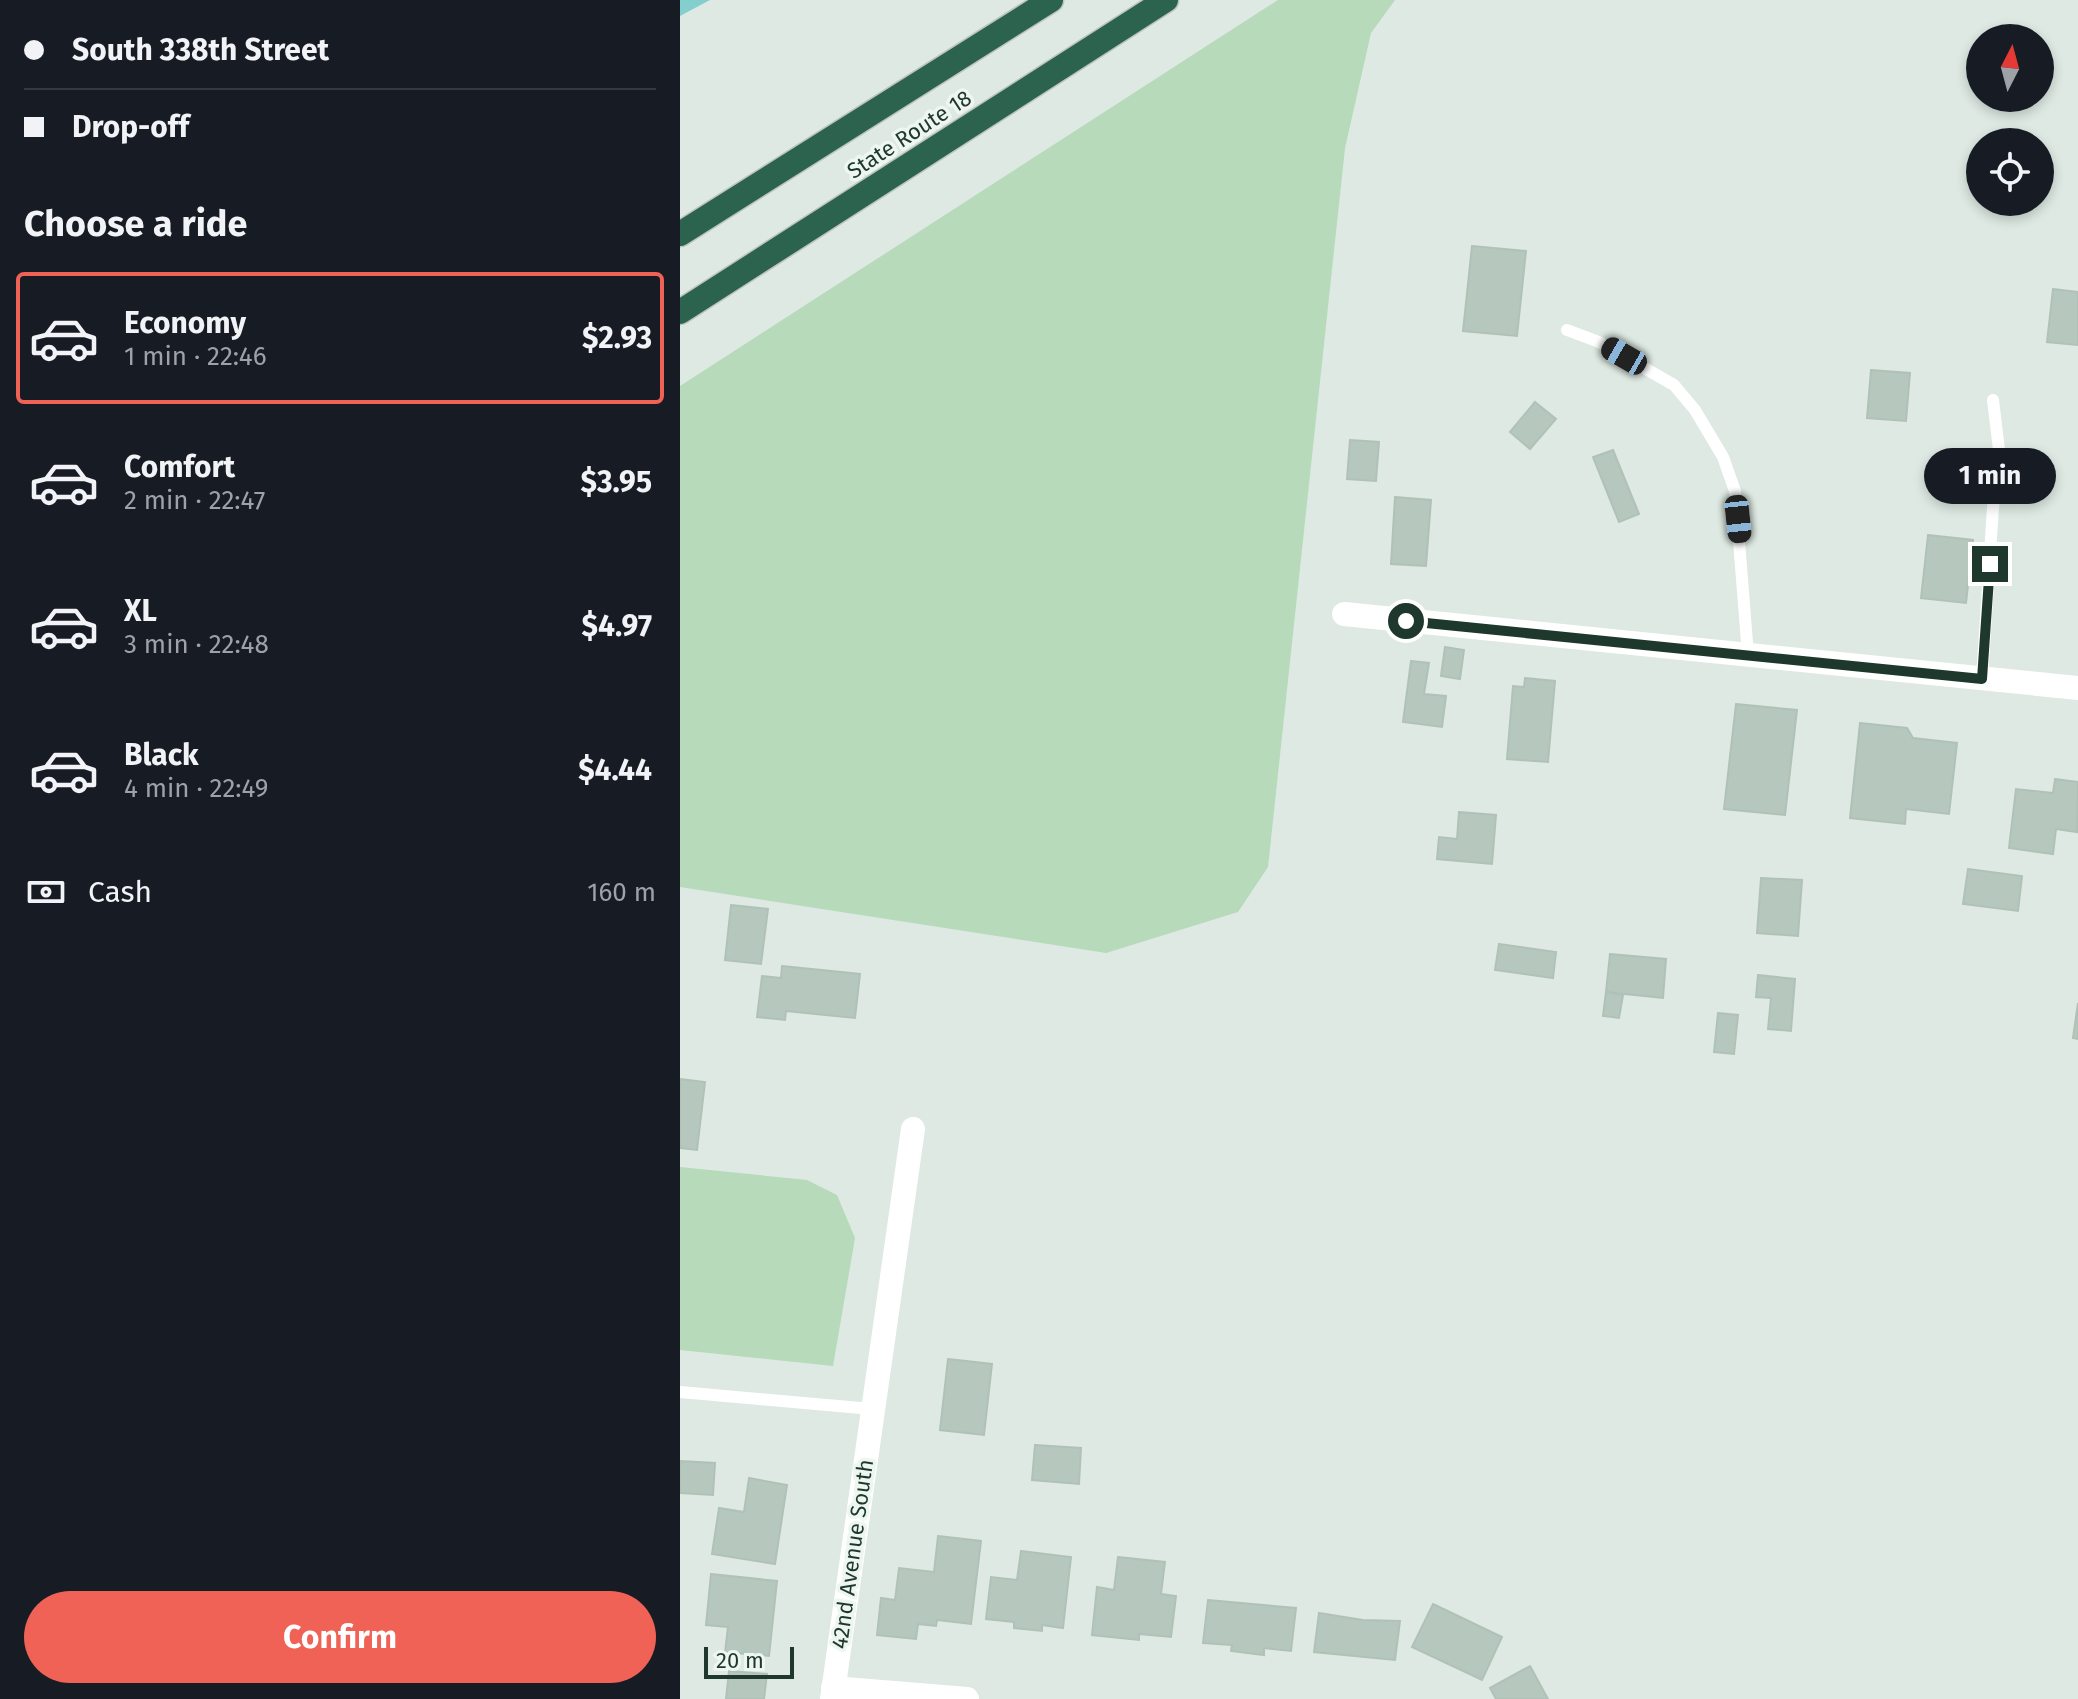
<!DOCTYPE html>
<html lang="en">
<head>
<meta charset="utf-8">
<style>
  body { margin:0; font-family:"Fira Sans",sans-serif; background:#20242c; color:#f1f3f6; height:100vh; display:flex; flex-direction:column; font-size:30px; white-space:nowrap }
  * { box-sizing:border-box; margin:0 }
  p { font-size:26px; color:#9ea1a6 }
  .icon { flex:none; width:44px; height:44px; fill:none; stroke:currentColor; stroke-width:2; stroke-linecap:round; stroke-linejoin:round }
  .map { position:relative; flex:1; overflow:hidden }
  .details { display:flex; flex-direction:column; background:#171b24; width:680px }
  .details>* { flex:none }
  .guide { display:grid; align-content:center; height:176px; padding:0 24px; background:#171b24 }
  .needle { width:52px; rotate:6deg }
  .fabs { position:absolute; left:1286px; top:24px; display:grid; gap:16px }
  .fabs a { display:grid; place-items:center; width:88px; height:88px; border-radius:50%; background:#171b24; box-shadow:0 4px 12px #0003; font-size:40px }
  .scale { position:absolute; left:24px; bottom:20px; width:90px; box-sizing:border-box; padding-left:8px; border:4px solid #1f382d; border-top:0; font-size:22px; line-height:28px; white-space:nowrap; color:#1f382d; -webkit-text-stroke:6px #eef6f0; paint-order:stroke }
  .end { position:absolute; width:36px; height:36px; margin:-18px; border:10px solid #1f382d; background:#fff; box-shadow:0 0 0 4px #fff }
  .from { border-radius:50% }
  .bubble { position:absolute; height:56px; border-radius:28px; background:#171b24; box-shadow:0 4px 12px #0003; font-size:26px; font-weight:700; line-height:56px; text-align:center }
  .car { position:absolute; width:24px; height:48px; margin:-24px -12px; border-radius:10px; box-shadow:0 0 6px 2px #0007; background:linear-gradient(#222 24%,#8ab4d8 0 40%,#222 0 76%,#8ab4d8 0 86%,#222 0) }
  .guide b { display:flex; align-items:center; gap:28px; height:76px; font-size:30px }
  .guide b+b { border-top:2px solid #363941 }
  .guide i { width:20px; height:20px; background:#f1f3f6 }
  ul { padding:0; list-style:none }
  li { display:flex; align-items:center; gap:24px; height:132px; margin:0 16px 12px; padding:0 8px; border:4px solid transparent; border-radius:8px }
  li div { flex:1 }
  li b { display:block; font-size:30px }
  li em { font-style:normal; font-weight:700 }
  li.on { border-color:#ef6255 }
  li>.icon { width:72px; height:72px; stroke-width:1.5 }
  h2 { padding:0 24px; font-size:36px; line-height:96px }
  .pay { display:flex; align-items:center; gap:20px; height:88px; padding:0 24px; font-size:30px }
  .pay p { margin-inline-start:auto }
  .action { display:flex; gap:16px; margin-top:auto; padding:16px 24px }
  .action a { flex:1; height:92px; border-radius:48px; background:#ef6255; color:#fff; font-size:32px; font-weight:700; line-height:92px; text-align:center }
  main { display:flex; flex:1; min-height:0 }
  .map>svg:first-child { display:block }
</style>
</head>
<body>
<main>
<section class="details">
<div class="guide">
<b><i class="from"></i>South 338th Street</b>
<b><i></i>Drop-off</b>
</div>
<h2>Choose a ride</h2>
<ul>
<li class="on"><svg class="icon" aria-label="car" viewBox="0 0 24 24"><path d="M5 17H2v-5l4-1 3-4h7l3 4 3 1v5h-3M9 17h6M6 11h13"/><circle cx="7" cy="17" r="2"/><circle cx="17" cy="17" r="2"/></svg><div><b>Economy</b><p>1 min · 22:46</p></div><em>$2.93</em></li>
<li><svg class="icon" aria-label="car" viewBox="0 0 24 24"><path d="M5 17H2v-5l4-1 3-4h7l3 4 3 1v5h-3M9 17h6M6 11h13"/><circle cx="7" cy="17" r="2"/><circle cx="17" cy="17" r="2"/></svg><div><b>Comfort</b><p>2 min · 22:47</p></div><em>$3.95</em></li>
<li><svg class="icon" aria-label="car" viewBox="0 0 24 24"><path d="M5 17H2v-5l4-1 3-4h7l3 4 3 1v5h-3M9 17h6M6 11h13"/><circle cx="7" cy="17" r="2"/><circle cx="17" cy="17" r="2"/></svg><div><b>XL</b><p>3 min · 22:48</p></div><em>$4.97</em></li>
<li><svg class="icon" aria-label="car" viewBox="0 0 24 24"><path d="M5 17H2v-5l4-1 3-4h7l3 4 3 1v5h-3M9 17h6M6 11h13"/><circle cx="7" cy="17" r="2"/><circle cx="17" cy="17" r="2"/></svg><div><b>Black</b><p>4 min · 22:49</p></div><em>$4.44</em></li>
</ul>
<div class="pay"><svg class="icon" aria-label="cash" viewBox="0 0 24 24"><path d="M3 7h18v10H3z"/><circle cx="12" cy="12" r="2"/></svg>Cash<p>160 m</p></div>
<div class="action"><a>Confirm</a></div>
</section>
<div class="map">
<svg width="1398" height="1699" viewBox="0 0 1398 1699">
  <rect width="100%" height="100%" fill="#dde9e2"/>
  <g fill="#b6daba">
    <path d="M598,0h117l-24,33 -26,115 -77,719 -30,45 -132,41 -426,-66v-501z"/>
    <path d="M0,1167l127,13 30,15 18,43 -22,128 -153,-16z"/>
  </g>
  <path fill="#85cece" d="M0,0h30l-30,16z"/>
  <g fill="#b6c7bd" stroke="#b0c2b8" stroke-width="2">
    <path d="M792,246l54,5 -9,85 -54,-5z"/>
    <path d="M1373,289l25,3v53l-31,-3z"/>
    <path d="M1191,370l39,3 -4,48 -39,-3z"/>
    <path d="M855,402l21,17 -26,30 -20,-17z"/>
    <path d="M670,440l29,2 -3,39 -29,-2z"/>
    <path d="M933,450l26,64 -20,8 -26,-65z"/>
    <path d="M715,497l36,3 -5,66 -35,-2z"/>
    <path d="M1248,535l45,5 -7,63 -45,-5z"/>
    <path d="M765,647l19,3 -4,29 -19,-3z"/>
    <path d="M731,661l18,2 -5,31 22,2 -4,31 -39,-5z"/>
    <path d="M845,678l30,3 -7,81 -41,-3 6,-73 11,1z"/>
    <path d="M1056,704l61,6 -12,105 -61,-6z"/>
    <path d="M1180,723l47,5 6,10 44,5 -8,71 -43,-5 -1,15 -55,-6z"/>
    <path d="M1375,779l23,3 -1,50 -21,-3 -3,25 -44,-6 7,-59 37,4z"/>
    <path d="M779,812l37,3 -4,49 -55,-5 2,-22 18,2z"/>
    <path d="M1288,869l54,7 -4,35 -55,-7z"/>
    <path d="M1081,878l41,2 -4,56 -41,-3z"/>
    <path d="M51,905l37,4 -7,55 -36,-4z"/>
    <path d="M819,944l57,8 -3,26 -58,-8z"/>
    <path d="M930,954l56,5 -3,39 -57,-6z"/>
    <path d="M102,966l78,8 -5,44 -69,-7 -1,9 -28,-3 5,-41 19,2z"/>
    <path d="M1078,975l37,4 -4,52 -23,-2 3,-31 -15,-1z"/>
    <path d="M926,992l17,3 -4,23 -16,-2z"/>
    <path d="M1398,1003v36l-5,-1z"/>
    <path d="M1038,1013l20,2 -4,39 -20,-2z"/>
    <path d="M0,1079l25,3 -8,68 -17,-2z"/>
    <path d="M268,1359l44,5 -8,71 -44,-5z"/>
    <path d="M355,1445l46,3 -2,36 -47,-4z"/>
    <path d="M0,1461l35,2 -2,32 -33,-2z"/>
    <path d="M69,1478l38,7 -12,79 -63,-10 7,-46 25,4z"/>
    <path d="M258,1536l43,5 -10,83 -34,-4 -1,6 -18,-2 -2,15 -39,-4 4,-37 14,2 4,-32 35,4z"/>
    <path d="M341,1551l50,6 -8,71 -21,-3v6l-28,-3v-6l-28,-3 5,-42 26,3z"/>
    <path d="M438,1557l47,5 -4,32 15,2 -5,41 -32,-3v6l-47,-5 5,-48 17,3z"/>
    <path d="M31,1574l66,7 -8,75 -44,-4 3,-25 -22,-2z"/>
    <path d="M528,1600l88,8 -5,43 -27,-3v7l-33,-4 1,-6 -29,-2z"/>
    <path d="M753,1604l69,33 -20,43 -70,-33z"/>
    <path d="M639,1613l44,7 37,1 -5,39 -81,-8z"/>
    <path d="M850,1666l18,33h-52l-6,-11z"/>
    <path d="M49,1671l38,3 -3,25h-38z"/>
  </g>
  <g fill="none" stroke-linecap="round" stroke-linejoin="round">
    <g stroke="#bcc3c0" stroke-width="27">
      <g id="motorway">
        <path d="M0,234l371,-234"/>
        <path d="M0,312l486,-312"/>
      </g>
    </g>
    <g stroke="#fff" stroke-width="12">
      <path d="M887,330l32,12 75,43 21,25 28,47 12,34 13,164"/>
      <path d="M1302,679l11,-172 7,-49 -7,-58"/>
      <path d="M0,1392l192,17"/>
    </g>
    <g stroke="#fff" stroke-width="24">
      <path d="M664,614l734,74"/>
      <path d="M153,1688l134,11"/>
      <path d="M152,1699l81,-570"/>
    </g>
    <use href="#motorway" stroke="#2c634f" stroke-width="24"/>
  </g>
  <g fill="none" stroke-linecap="round" stroke-linejoin="round">
    <path stroke="#1f382d" stroke-width="10" d="M726,621l576,58 8,-115"/>
  </g>
  <g text-anchor="middle" stroke-width="7" stroke-linejoin="round" paint-order="stroke">
    <g font-size="22" fill="#1f382d" stroke="#eef6f0">
      <text transform="translate(229 134) rotate(-33)" y="8">State Route 18</text>
      <text transform="translate(172 1554) rotate(-82)" y="8">42nd Avenue South</text>
    </g>
  </g>
</svg>
<div class="fabs">
<a><svg class="needle" viewBox="-14 -14 28 28"><path d="M0-13l5 13h-10z" fill="#e53935"/><path d="M0 13l5-13h-10z" fill="#9ea1a6"/></svg></a>
<a><svg class="icon" aria-label="locate" viewBox="0 0 24 24"><circle cx="12" cy="12" r="6"/><path d="M12 2v4M12 18v4M2 12h4M18 12h4"/></svg></a>
</div>
<div class="scale">20 m</div>
<i class="end from" style="left:726px;top:621px"></i>
<i class="end" style="left:1310px;top:564px"></i>
<div class="bubble" style="left:1244px;top:448px;width:132px">1 min</div>
<i class="car" style="left:944px;top:356px;rotate:300deg"></i>
<i class="car" style="left:1058px;top:519px;rotate:174deg"></i>
</div>
</main>
</body>
</html>
